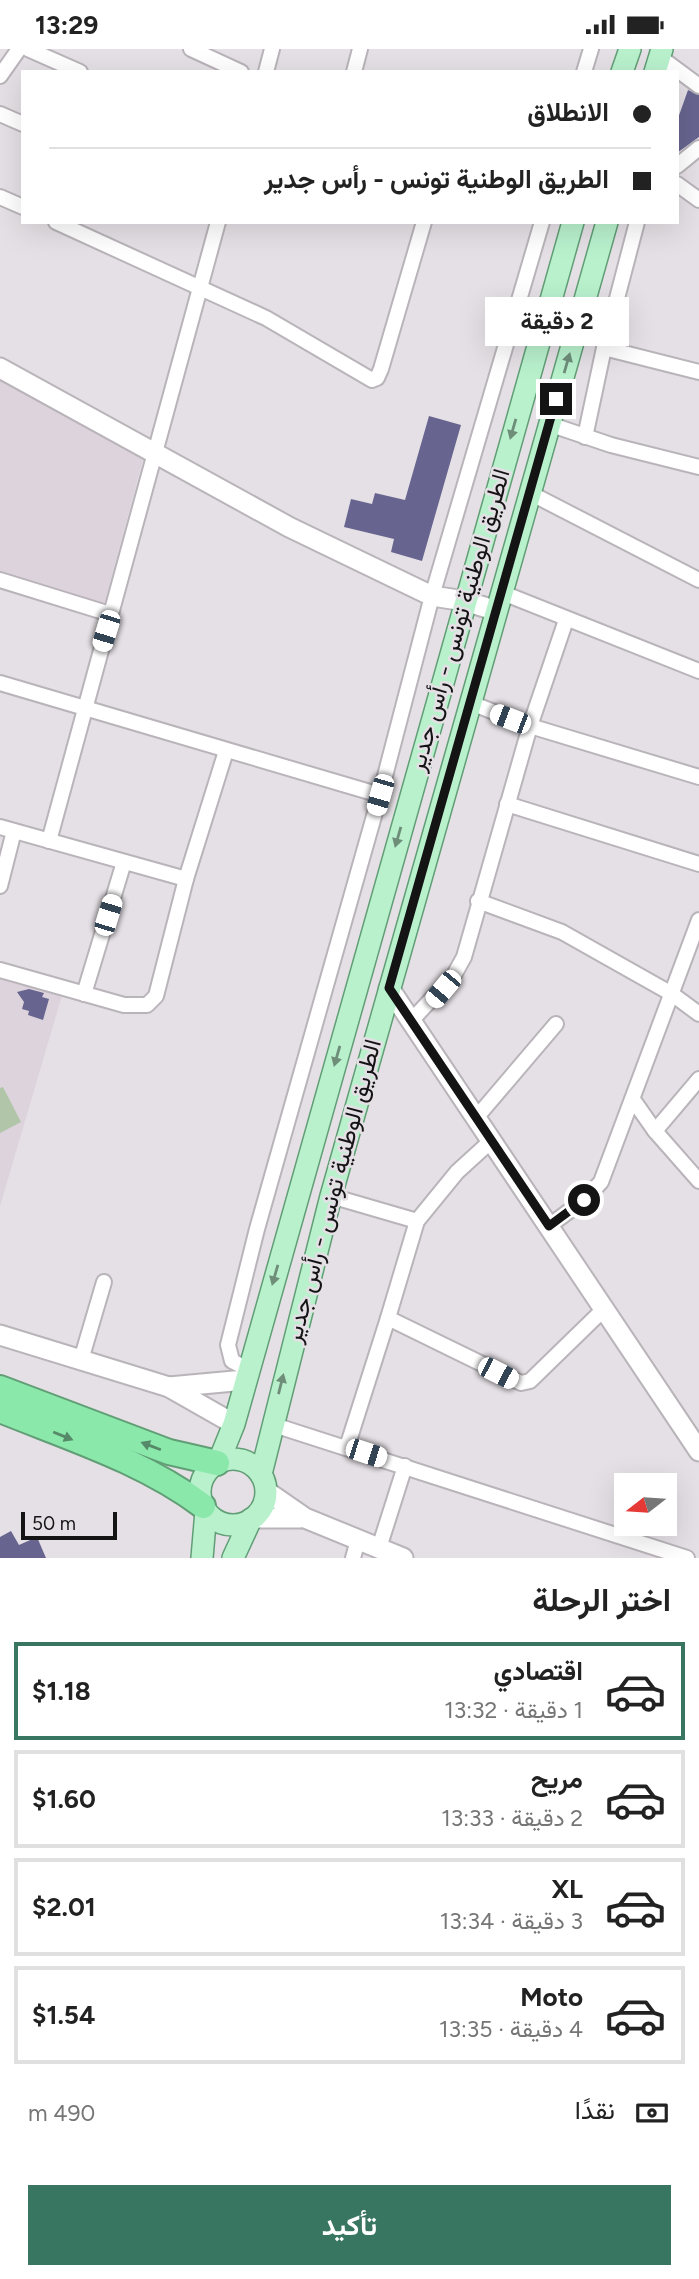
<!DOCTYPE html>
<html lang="ar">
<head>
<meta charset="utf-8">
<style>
  body { margin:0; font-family:Figtree,Vazirmatn,sans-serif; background:#f6f6f6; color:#222; direction:rtl; height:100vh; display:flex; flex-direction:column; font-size:26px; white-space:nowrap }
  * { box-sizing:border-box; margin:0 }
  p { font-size:23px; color:#767676 }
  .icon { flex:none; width:38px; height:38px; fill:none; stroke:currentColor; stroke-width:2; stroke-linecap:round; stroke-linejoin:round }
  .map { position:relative; height:1509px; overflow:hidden; direction:ltr }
  .side { display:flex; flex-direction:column; background:#fff; flex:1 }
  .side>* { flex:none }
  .banner { position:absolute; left:21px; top:21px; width:658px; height:154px; border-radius:0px; box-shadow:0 7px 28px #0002; direction:rtl; display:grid; align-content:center; height:154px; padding:0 28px; background:#fff }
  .needle { width:46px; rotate:253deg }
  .fabs { position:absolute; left:614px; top:1424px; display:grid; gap:14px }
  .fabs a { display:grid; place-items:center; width:63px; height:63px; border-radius:0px; background:#fff; box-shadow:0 7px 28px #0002; font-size:35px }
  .scale { position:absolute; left:21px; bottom:18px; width:96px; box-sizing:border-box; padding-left:7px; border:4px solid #151415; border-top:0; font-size:19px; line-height:24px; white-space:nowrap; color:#151415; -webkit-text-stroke:5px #e5e0e5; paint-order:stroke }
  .end { position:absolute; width:32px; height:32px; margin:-16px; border:9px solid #151415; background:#fff; box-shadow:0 0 0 4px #fff }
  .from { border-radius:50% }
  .bubble { position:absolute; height:49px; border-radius:0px; background:#fff; box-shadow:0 7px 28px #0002; font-size:23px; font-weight:700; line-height:49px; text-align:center; direction:rtl }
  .car { position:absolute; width:21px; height:42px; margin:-21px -10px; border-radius:9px; box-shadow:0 0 5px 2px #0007; background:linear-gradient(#fff 24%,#345 0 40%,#fff 0 76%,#345 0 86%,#fff 0) }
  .banner b { display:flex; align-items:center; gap:24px; height:66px; font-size:26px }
  .banner b+b { border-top:2px solid #e0e0e0 }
  .banner i { width:18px; height:18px; background:#222 }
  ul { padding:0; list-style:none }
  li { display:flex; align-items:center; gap:21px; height:98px; margin:0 14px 10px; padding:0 14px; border:4px solid #e0e0e0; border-radius:0px }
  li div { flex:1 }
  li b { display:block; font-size:26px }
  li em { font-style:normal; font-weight:700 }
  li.selected { border-color:#397661 }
  li>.icon { width:63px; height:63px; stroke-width:1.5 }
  h2 { padding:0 28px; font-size:32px; line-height:84px }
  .pay { display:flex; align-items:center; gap:18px; height:77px; padding:0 28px; font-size:26px }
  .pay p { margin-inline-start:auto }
  .action { display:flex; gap:14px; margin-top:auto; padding:14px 28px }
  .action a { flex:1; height:80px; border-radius:0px; background:#397661; color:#fff; font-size:28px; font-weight:700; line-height:80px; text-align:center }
  .status { display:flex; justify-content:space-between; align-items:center; height:49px; padding:0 35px; background:#fff; direction:ltr }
  .status svg { height:19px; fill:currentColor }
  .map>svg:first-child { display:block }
</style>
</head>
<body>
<div class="status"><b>13:29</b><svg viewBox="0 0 49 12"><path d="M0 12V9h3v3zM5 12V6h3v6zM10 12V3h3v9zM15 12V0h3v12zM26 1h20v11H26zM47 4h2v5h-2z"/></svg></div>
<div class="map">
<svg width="699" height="1509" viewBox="0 0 699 1509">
  <rect width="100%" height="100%" fill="#e5e0e5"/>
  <g fill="#ddd3dd">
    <path d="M0,324l144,83 -42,156 -102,-36z"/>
    <path d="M0,930l63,13 -63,214z"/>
  </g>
  <path fill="#b1c5a8" d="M3,1038l18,35 -21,11v-45z"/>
  <g fill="#676590">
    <path d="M688,41l11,5v42l-22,16v-32z"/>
    <path d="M429,367l32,9 -39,136 -31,-9 3,-13 -50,-12 7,-28 21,5 3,-11 30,7z"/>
    <path d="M29,940l15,4 -2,4 7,2 -6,21 -15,-5 1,-4 -7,-2 2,-7 -7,-10z"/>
    <path d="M11,1482l8,14 18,-8 9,21h-46v-21z"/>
  </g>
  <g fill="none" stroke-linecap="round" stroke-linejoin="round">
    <g stroke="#b9b4b9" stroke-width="18">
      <g id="street">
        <path d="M28,0l52,23"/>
        <path d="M191,0l50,23"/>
        <path d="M660,8l39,29"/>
        <path d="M266,23l6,-23"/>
        <path d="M354,23l6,-23"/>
        <path d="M584,23l7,-23"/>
        <path d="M0,27l19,-27"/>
        <path d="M0,65l23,10"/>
        <path d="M677,117l22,-18"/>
        <path d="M677,135l22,16"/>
        <path d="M0,148l23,10"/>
        <path d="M56,173l210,96 106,62 5,-2 4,-9 43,-147"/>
        <path d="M604,299l95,24"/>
        <path d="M549,375l62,21 88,22"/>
        <path d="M585,388l19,-89 33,-126"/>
        <path d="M530,444l169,87"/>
        <path d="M0,531l110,34"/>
        <path d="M503,544l196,78"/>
        <path d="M0,634l380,112"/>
        <path d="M471,654l59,23 169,51"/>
        <path d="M507,755l192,60"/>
        <path d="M0,778l186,52"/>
        <path d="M49,792l169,-619"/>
        <path d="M0,837l14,-55"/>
        <path d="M478,852l84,31 110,62 27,20"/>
        <path d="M0,921l124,35h23l9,-9 30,-117 40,-128"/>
        <path d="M84,945l40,-132"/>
        <path d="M411,972l43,-46 10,-18 66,-231 36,-106"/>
        <path d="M634,1052l21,30 44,50"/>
        <path d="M476,1069l80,-94"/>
        <path d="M655,1082l44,-52"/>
        <path d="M491,1092l-34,31 -40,49 -29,97 133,65 9,-2 74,-72"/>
        <path d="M331,1147l86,25"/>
        <path d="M549,1177l35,-26 17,-18 98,-262"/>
        <path d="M81,1311l23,-78"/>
        <path d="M248,1320l-16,-8 -4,-16 29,-116 123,-434 52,-199 110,-374"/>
        <path d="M271,1375l416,134"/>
        <path d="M347,1398l41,-129"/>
        <path d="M379,1499l26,-82"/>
        <path d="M353,1509l5,-18"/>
      </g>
    </g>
    <g stroke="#b9b4b9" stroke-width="23">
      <g id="secondary">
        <path d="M0,319l289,159 143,69 33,5 32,10"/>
        <path d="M389,939l310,463"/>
        <path d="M0,1286l169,52 65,37"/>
        <path d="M169,1338l76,-7"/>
        <path d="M266,1442l39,27 98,40"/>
        <path d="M253,1469h47"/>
      </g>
    </g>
    <g stroke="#619e76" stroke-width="24">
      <g id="primary">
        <path d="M622,23l8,-23"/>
        <path d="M655,23l7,-23"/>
        <circle cx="233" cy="1443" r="33"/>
        <path d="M219,1412l15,-37 339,-1202"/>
        <path d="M261,1425l70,-278 276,-974"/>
        <path d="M202,1509l4,-47"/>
        <path d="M233,1509l18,-39"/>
      </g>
    </g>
    <g stroke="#619e76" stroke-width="28">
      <g id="highway">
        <path d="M0,1339l169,64 48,11"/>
        <path d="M0,1361c69,28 143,51 203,96"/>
      </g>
    </g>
    <use href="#street" stroke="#fff" stroke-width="14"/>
    <use href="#secondary" stroke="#fff" stroke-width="19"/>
    <use href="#primary" stroke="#b9f1cd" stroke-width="21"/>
    <use href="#highway" stroke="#8ae8ab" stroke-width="24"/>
  </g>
  <defs><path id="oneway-solid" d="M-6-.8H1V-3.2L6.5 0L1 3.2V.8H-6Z" transform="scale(1.75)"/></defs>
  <g fill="#6f8e7a">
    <use href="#oneway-solid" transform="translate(567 314) rotate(-74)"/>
    <use href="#oneway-solid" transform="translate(513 380) rotate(106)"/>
    <use href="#oneway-solid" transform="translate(398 788) rotate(106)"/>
    <use href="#oneway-solid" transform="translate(337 1007) rotate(106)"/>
    <use href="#oneway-solid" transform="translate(275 1226) rotate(106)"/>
    <use href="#oneway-solid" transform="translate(281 1335) rotate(-76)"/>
  </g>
  <g fill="#558968">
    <use href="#oneway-solid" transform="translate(63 1387) rotate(22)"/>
    <use href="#oneway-solid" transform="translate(151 1397) rotate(-159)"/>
  </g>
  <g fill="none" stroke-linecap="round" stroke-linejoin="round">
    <path stroke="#151415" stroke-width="9" d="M556,350l-167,589 160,238 35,-26"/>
  </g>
  <g text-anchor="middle" stroke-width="5" stroke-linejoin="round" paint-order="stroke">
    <g font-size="24" fill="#151415" stroke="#e5e0e5">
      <text transform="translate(459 571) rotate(-74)" y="8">الطريق الوطنية تونس - رأس جدير</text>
      <text transform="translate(333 1142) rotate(-75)" y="8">الطريق الوطنية تونس - رأس جدير</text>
    </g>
  </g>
</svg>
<div class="fabs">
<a><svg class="needle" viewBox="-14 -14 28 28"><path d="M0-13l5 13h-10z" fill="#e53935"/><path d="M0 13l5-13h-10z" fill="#767676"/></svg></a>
</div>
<div class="scale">50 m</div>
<i class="end from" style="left:584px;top:1151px"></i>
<i class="end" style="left:556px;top:350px"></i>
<div class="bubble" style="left:485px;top:248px;width:144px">2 دقيقة</div>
<i class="car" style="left:106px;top:582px;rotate:197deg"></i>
<i class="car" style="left:510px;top:670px;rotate:291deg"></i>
<i class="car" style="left:380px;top:746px;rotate:196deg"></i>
<i class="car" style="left:108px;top:866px;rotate:17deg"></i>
<i class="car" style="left:443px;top:940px;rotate:220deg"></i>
<i class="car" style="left:498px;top:1324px;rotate:117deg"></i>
<i class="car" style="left:366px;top:1404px;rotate:108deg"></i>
<div class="banner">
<b><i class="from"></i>الانطلاق</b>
<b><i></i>الطريق الوطنية تونس - رأس جدير</b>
</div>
</div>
<section class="side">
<h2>اختر الرحلة</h2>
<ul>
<li class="selected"><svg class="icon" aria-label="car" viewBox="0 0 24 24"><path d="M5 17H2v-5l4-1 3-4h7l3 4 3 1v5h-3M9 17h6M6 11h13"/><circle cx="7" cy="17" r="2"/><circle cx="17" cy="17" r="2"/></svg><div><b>اقتصادي</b><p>1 دقيقة · 13:32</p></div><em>$1.18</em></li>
<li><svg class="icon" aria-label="car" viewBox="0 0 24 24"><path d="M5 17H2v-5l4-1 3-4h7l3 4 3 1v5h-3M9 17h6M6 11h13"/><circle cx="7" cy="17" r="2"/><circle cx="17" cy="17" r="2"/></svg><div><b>مريح</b><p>2 دقيقة · 13:33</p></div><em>$1.60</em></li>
<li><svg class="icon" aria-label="car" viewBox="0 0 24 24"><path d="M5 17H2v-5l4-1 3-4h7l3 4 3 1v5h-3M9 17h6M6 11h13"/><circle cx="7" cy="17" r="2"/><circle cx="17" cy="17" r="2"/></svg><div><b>XL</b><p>3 دقيقة · 13:34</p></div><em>$2.01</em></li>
<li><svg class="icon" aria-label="car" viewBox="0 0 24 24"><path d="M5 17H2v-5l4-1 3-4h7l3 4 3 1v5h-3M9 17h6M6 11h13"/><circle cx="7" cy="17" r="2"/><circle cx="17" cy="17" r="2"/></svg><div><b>Moto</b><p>4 دقيقة · 13:35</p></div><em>$1.54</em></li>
</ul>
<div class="pay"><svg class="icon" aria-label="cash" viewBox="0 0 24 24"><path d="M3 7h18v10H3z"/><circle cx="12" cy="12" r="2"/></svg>نقدًا<p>490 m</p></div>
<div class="action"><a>تأكيد</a></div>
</section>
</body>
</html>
